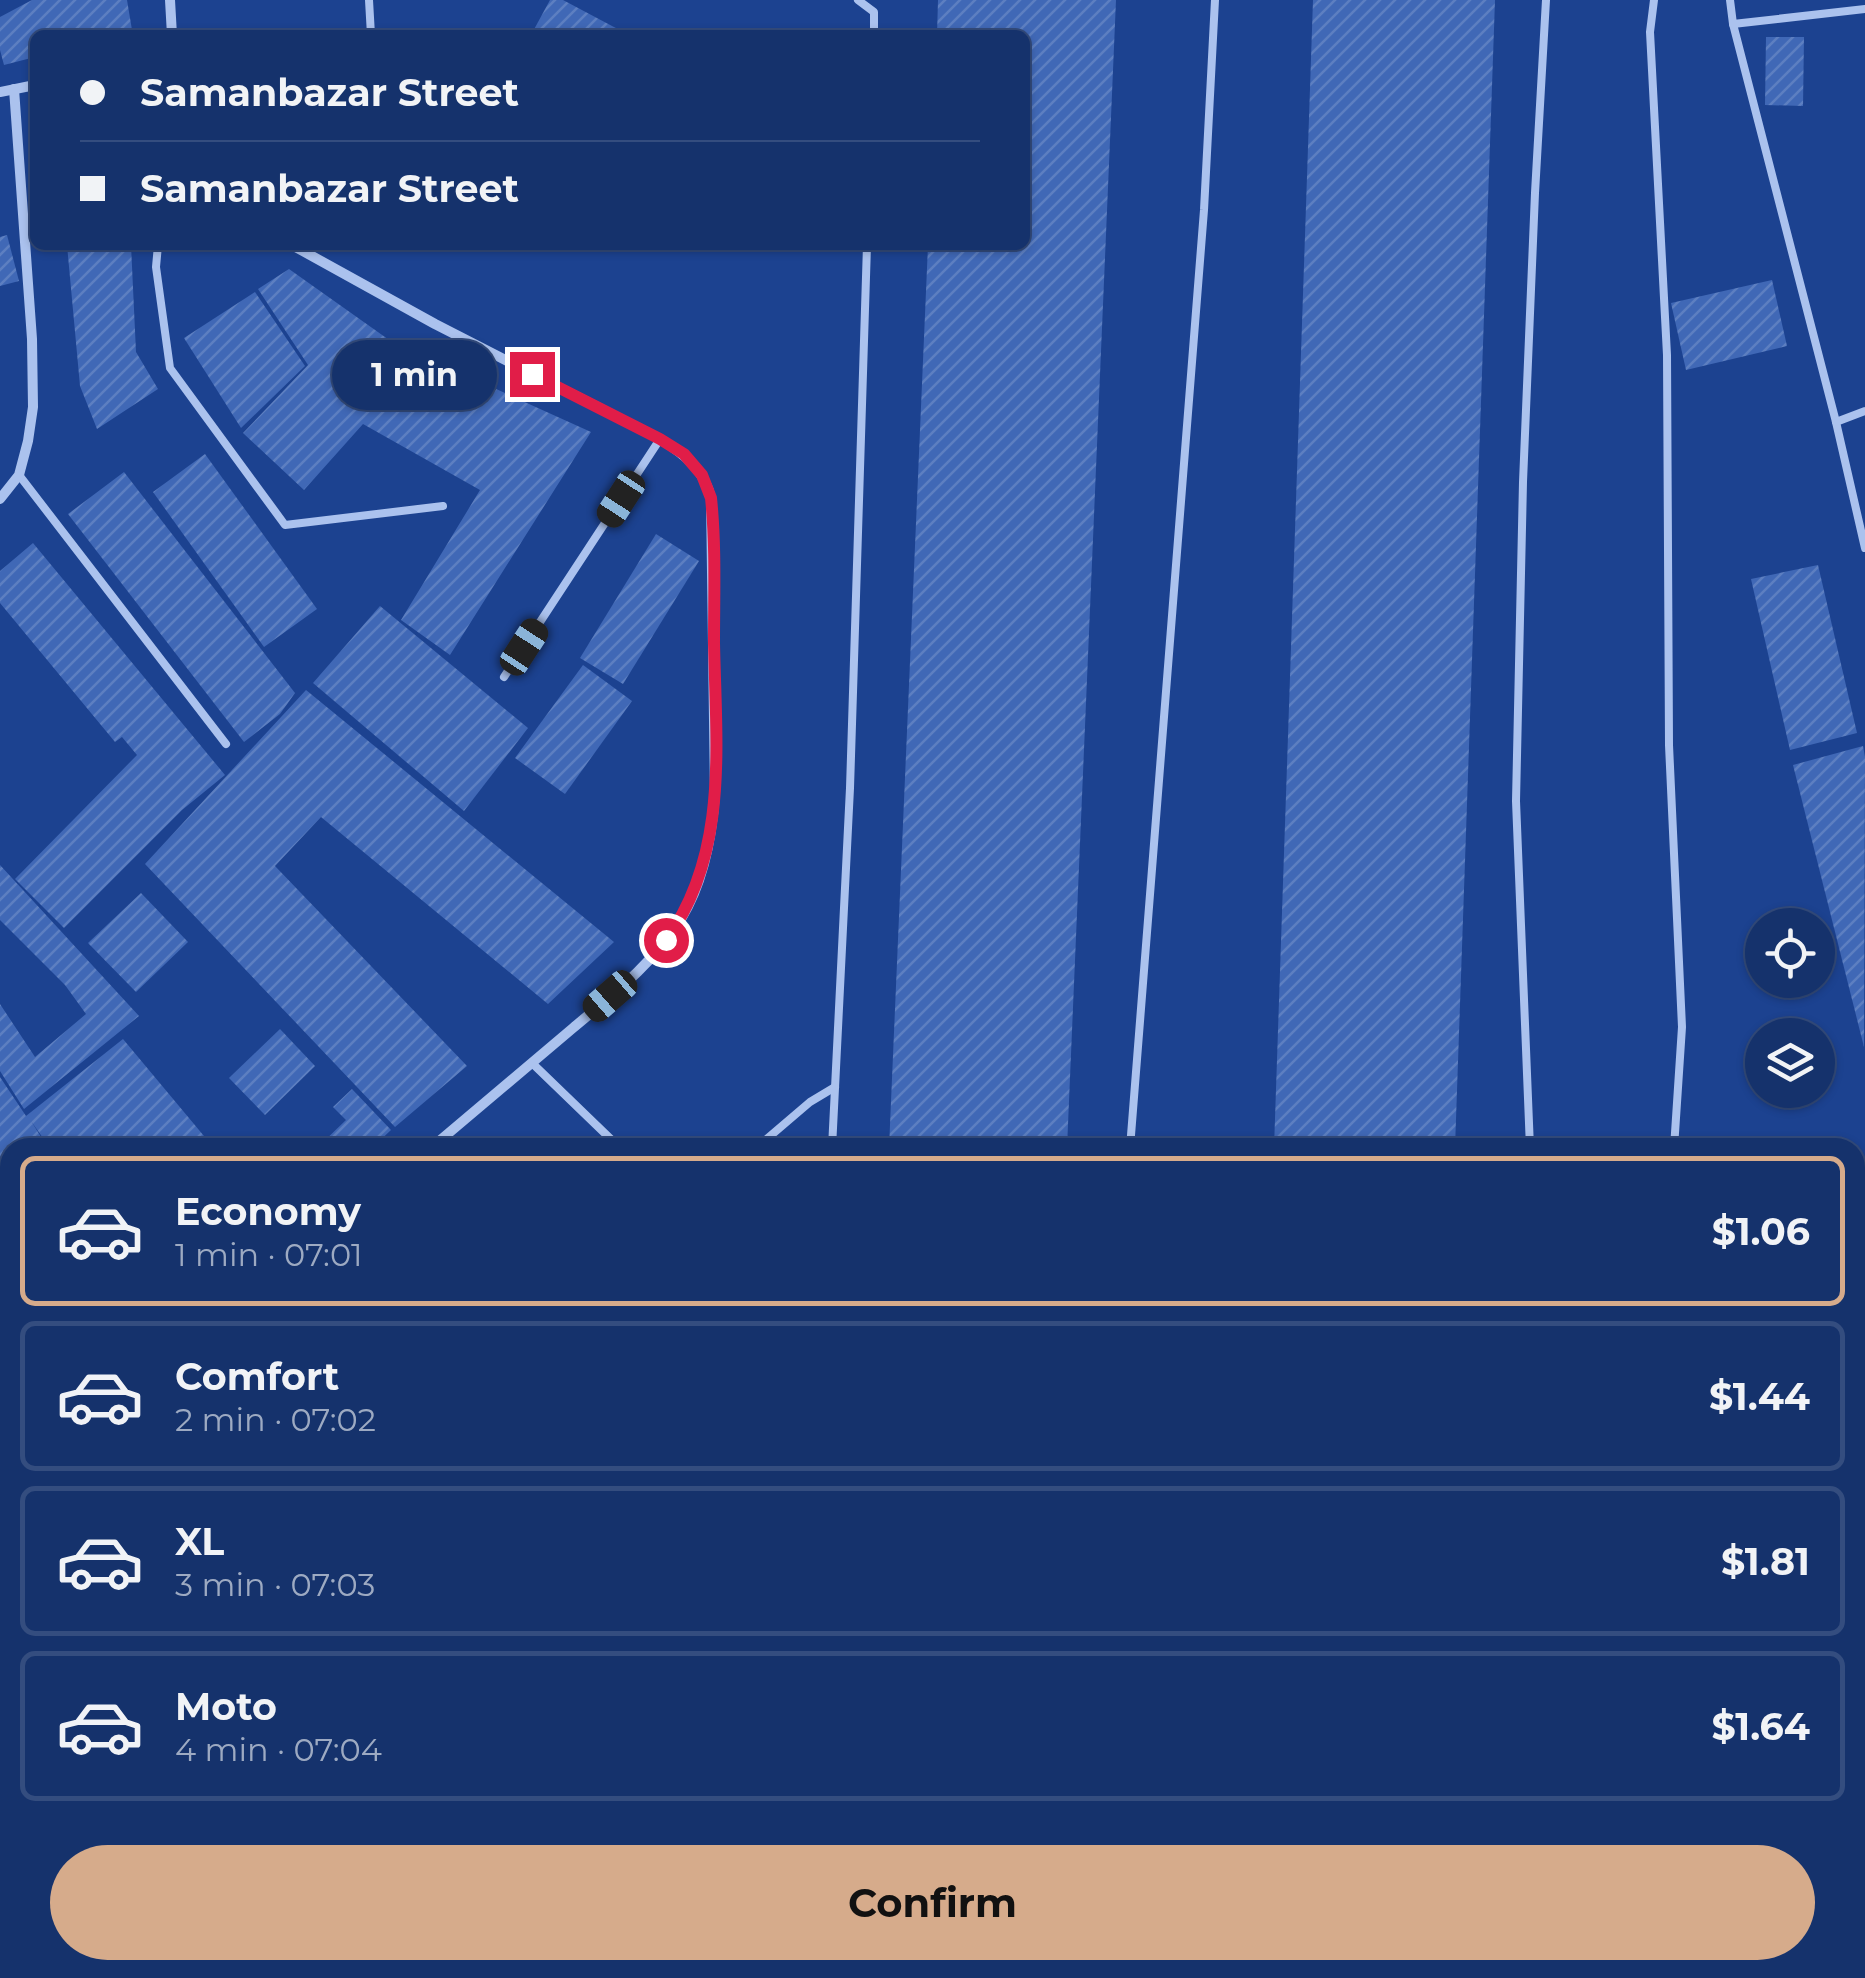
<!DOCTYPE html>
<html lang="en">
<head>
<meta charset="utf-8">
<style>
  body { margin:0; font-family:Montserrat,sans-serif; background:#1e3a72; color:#f1f3f6; height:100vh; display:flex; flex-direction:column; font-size:38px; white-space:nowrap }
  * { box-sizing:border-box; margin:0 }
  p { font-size:32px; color:#9daac2 }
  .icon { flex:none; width:55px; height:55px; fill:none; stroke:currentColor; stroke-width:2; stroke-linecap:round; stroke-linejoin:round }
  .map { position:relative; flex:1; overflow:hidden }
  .sheet { position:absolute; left:0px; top:1138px; width:1865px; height:842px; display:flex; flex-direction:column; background:#15326c; border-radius:30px 30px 0 0; box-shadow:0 2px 8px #0004,0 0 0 2px #344d7f }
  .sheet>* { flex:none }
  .banner { position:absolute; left:30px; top:30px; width:1000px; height:220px; border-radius:15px; box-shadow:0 2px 8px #0004,0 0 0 2px #344d7f; display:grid; align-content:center; height:220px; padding:0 50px; background:#15326c }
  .tools { position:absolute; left:1745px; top:908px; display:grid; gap:20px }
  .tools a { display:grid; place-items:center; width:90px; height:90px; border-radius:50%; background:#15326c; box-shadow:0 2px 8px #0004,0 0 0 2px #344d7f; font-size:50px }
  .end { position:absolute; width:45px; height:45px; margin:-22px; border:12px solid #e11d48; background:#fff; box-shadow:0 0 0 5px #fff }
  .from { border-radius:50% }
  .bubble { position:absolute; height:70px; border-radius:35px; background:#15326c; box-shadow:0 2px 8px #0004,0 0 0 2px #344d7f; font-size:32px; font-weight:700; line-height:70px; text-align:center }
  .car { position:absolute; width:30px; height:60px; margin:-30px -15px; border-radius:12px; box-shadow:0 0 8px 2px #0007; background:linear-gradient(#222 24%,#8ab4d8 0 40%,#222 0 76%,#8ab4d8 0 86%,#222 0) }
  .banner b { display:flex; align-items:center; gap:35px; height:95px; font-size:38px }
  .banner b+b { border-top:2px solid #344d7f }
  .banner i { width:25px; height:25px; background:#f1f3f6 }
  ul { padding:18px 0 0; list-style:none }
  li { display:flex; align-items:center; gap:30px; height:150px; margin:0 20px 15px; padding:0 30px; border:5px solid #344d7f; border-radius:15px }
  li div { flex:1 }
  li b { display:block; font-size:38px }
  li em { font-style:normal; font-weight:700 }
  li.on { border-color:#d6ab8b }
  li>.icon { width:90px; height:90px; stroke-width:1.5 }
  .action { display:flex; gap:20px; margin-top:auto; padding:20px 50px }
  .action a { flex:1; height:115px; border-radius:60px; background:#d6ab8b; color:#111; font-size:40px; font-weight:700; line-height:115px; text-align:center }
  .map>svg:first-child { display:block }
</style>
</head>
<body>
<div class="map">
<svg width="1865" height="1978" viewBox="0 0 1865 1978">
  <defs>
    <pattern id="water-rules" width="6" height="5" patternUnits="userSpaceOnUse" patternTransform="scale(2.5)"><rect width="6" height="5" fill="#344f89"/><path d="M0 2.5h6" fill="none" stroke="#52699b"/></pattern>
    <pattern id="building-hatch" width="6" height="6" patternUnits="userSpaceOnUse" patternTransform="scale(2.5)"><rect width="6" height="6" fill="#4068b6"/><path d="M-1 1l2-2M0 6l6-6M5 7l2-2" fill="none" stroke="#5d7fc1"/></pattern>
  </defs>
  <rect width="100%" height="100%" fill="#1c4290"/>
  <path fill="url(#water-rules)" stroke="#9ebbf0" stroke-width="2.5" d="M1865,1585v393h-765l17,-8h738v-377z"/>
  <g fill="url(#building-hatch)">
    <path d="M32,0h95l5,30 -20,5h-77v22l-31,8 -4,-15v-33z"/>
    <path d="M550,0h13l66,35h-98z"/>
    <path d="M938,0h178l-49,1148h-178l39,-903h97v-210h-88z"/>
    <path d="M1313,0h182l-40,1148h-181z"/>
    <path d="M1766,37h38l-1,69 -38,-1z"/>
    <path d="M7,235l12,46 -19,5v-49z"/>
    <path d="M67,245h64l5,107 22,37 -61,40 -17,-43z"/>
    <path d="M289,269l103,73 199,90 -141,223 -49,-35 79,-130 -117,-66 -59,66 -61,-57 65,-68 -50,-76z"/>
    <path d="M1772,280l15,66 -101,24 -15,-67z"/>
    <path d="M255,292l50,74 -64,62 -57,-90z"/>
    <path d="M205,454l112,155 -53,38 -111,-155z"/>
    <path d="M124,472l171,221 -15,21 -36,28 -176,-228z"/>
    <path d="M656,534l43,27 -76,123 -43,-26z"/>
    <path d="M33,543l192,232 -43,35 -118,118 -49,-49 122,-124 -15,-18 -7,5 -115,-139v-32z"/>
    <path d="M1818,565l39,168 -67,17 -39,-171z"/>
    <path d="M380,606l148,122 -64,83 -151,-128z"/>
    <path d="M583,665l49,36 -67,93 -50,-36z"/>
    <path d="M306,690l308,252 -66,62 -227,-187 -46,49 192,200 -72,61 -250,-263z"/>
    <path d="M1863,746l2,11 -1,290 -71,-282z"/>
    <path d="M0,865l139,151 -115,93 -24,-38v-67l35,53 51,-43 -21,-29 -65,-65z"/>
    <path d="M141,893l47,49 -52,50 -48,-49z"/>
    <path d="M280,1029l35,37 -50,49 -36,-37z"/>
    <path d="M123,1039l91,109h-164l-19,-27 17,27h-38v30l-10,-15v-86l26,39z"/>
    <path d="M352,1089l39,41 -19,18h-55l29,-28 -13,-13z"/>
    <path d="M10,1302v48l-10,-13v-28z"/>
    <path d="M0,1351l10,13v82l-10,8z"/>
    <path d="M10,1605v365h289l4,8h-303v-367z"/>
  </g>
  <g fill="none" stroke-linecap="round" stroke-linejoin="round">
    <g stroke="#abc2ee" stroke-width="8">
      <path d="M369,0l2,35"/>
      <path d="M858,0l16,12v23"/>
      <path d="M1654,0l-4,32 17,323 2,390 13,282 -8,121"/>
      <path d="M1730,0l3,24 103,398 29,126"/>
      <path d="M1733,24l132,-15"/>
      <path d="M158,245l-2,22 14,101 115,157 158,-19"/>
      <path d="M1836,422l29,-11"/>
      <path d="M19,475l207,269"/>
      <path d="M504,677l156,-238"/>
      <path d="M532,1063l88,85"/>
      <path d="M756,1148l54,-46 25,-15"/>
      <path d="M832,1148l18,-360 17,-543"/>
      <path d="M1130,1148l74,-938 11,-210"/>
      <path d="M1530,1148l-14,-347 7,-319 12,-289 11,-193"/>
      <path d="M1855,1229l10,-3"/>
      <path d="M1855,1426l10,-7"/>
      <path d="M415,1970l6,8"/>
    </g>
    <g stroke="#abc2ee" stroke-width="10">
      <path d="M170,0l2,35"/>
      <path d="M0,92l35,-7"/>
      <path d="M292,245l143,79 225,115c24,15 44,30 51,59l4,296c-3,43 -11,88 -34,125 -27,44 -70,77 -108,109 -47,40 -95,80 -142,120"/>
      <path d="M0,499l19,-24 9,-34 5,-34 -1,-68 -18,-250"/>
      <path d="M0,1507l10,-8"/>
    </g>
  </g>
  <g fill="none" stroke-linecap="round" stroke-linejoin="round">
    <path stroke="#e11d48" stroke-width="12" d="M532,374l128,65 24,15 18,21 9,23c5,48 3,97 3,145 2,102 15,211 -48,297"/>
  </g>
</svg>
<div class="tools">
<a><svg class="icon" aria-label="locate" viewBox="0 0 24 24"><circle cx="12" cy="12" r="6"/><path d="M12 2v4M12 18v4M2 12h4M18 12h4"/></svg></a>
<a><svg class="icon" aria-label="layers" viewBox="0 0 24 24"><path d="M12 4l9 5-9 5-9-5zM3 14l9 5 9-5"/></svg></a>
</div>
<i class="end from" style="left:666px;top:940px"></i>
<i class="end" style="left:532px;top:374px"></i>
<div class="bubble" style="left:332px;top:340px;width:165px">1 min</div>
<i class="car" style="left:621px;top:499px;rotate:213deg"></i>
<i class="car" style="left:524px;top:647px;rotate:33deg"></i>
<i class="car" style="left:610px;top:996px;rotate:229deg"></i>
<div class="banner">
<b><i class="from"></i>Samanbazar Street</b>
<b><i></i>Samanbazar Street</b>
</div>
<section class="sheet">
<ul>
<li class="on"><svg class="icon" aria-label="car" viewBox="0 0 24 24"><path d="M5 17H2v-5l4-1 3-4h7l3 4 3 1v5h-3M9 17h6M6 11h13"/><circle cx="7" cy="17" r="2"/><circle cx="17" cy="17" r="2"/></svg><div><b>Economy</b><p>1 min · 07:01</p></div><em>$1.06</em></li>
<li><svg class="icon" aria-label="car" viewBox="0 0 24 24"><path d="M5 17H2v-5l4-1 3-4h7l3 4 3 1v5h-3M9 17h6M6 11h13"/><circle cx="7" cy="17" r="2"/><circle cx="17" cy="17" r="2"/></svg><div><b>Comfort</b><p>2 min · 07:02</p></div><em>$1.44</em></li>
<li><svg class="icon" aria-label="car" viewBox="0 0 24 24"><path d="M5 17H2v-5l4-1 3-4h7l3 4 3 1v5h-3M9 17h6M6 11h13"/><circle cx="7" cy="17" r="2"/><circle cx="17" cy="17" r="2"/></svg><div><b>XL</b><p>3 min · 07:03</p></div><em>$1.81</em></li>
<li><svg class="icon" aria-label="car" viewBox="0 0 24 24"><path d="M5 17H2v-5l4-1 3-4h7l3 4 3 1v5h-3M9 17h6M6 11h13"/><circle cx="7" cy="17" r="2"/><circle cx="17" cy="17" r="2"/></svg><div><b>Moto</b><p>4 min · 07:04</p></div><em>$1.64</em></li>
</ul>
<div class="action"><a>Confirm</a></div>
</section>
</div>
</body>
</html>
